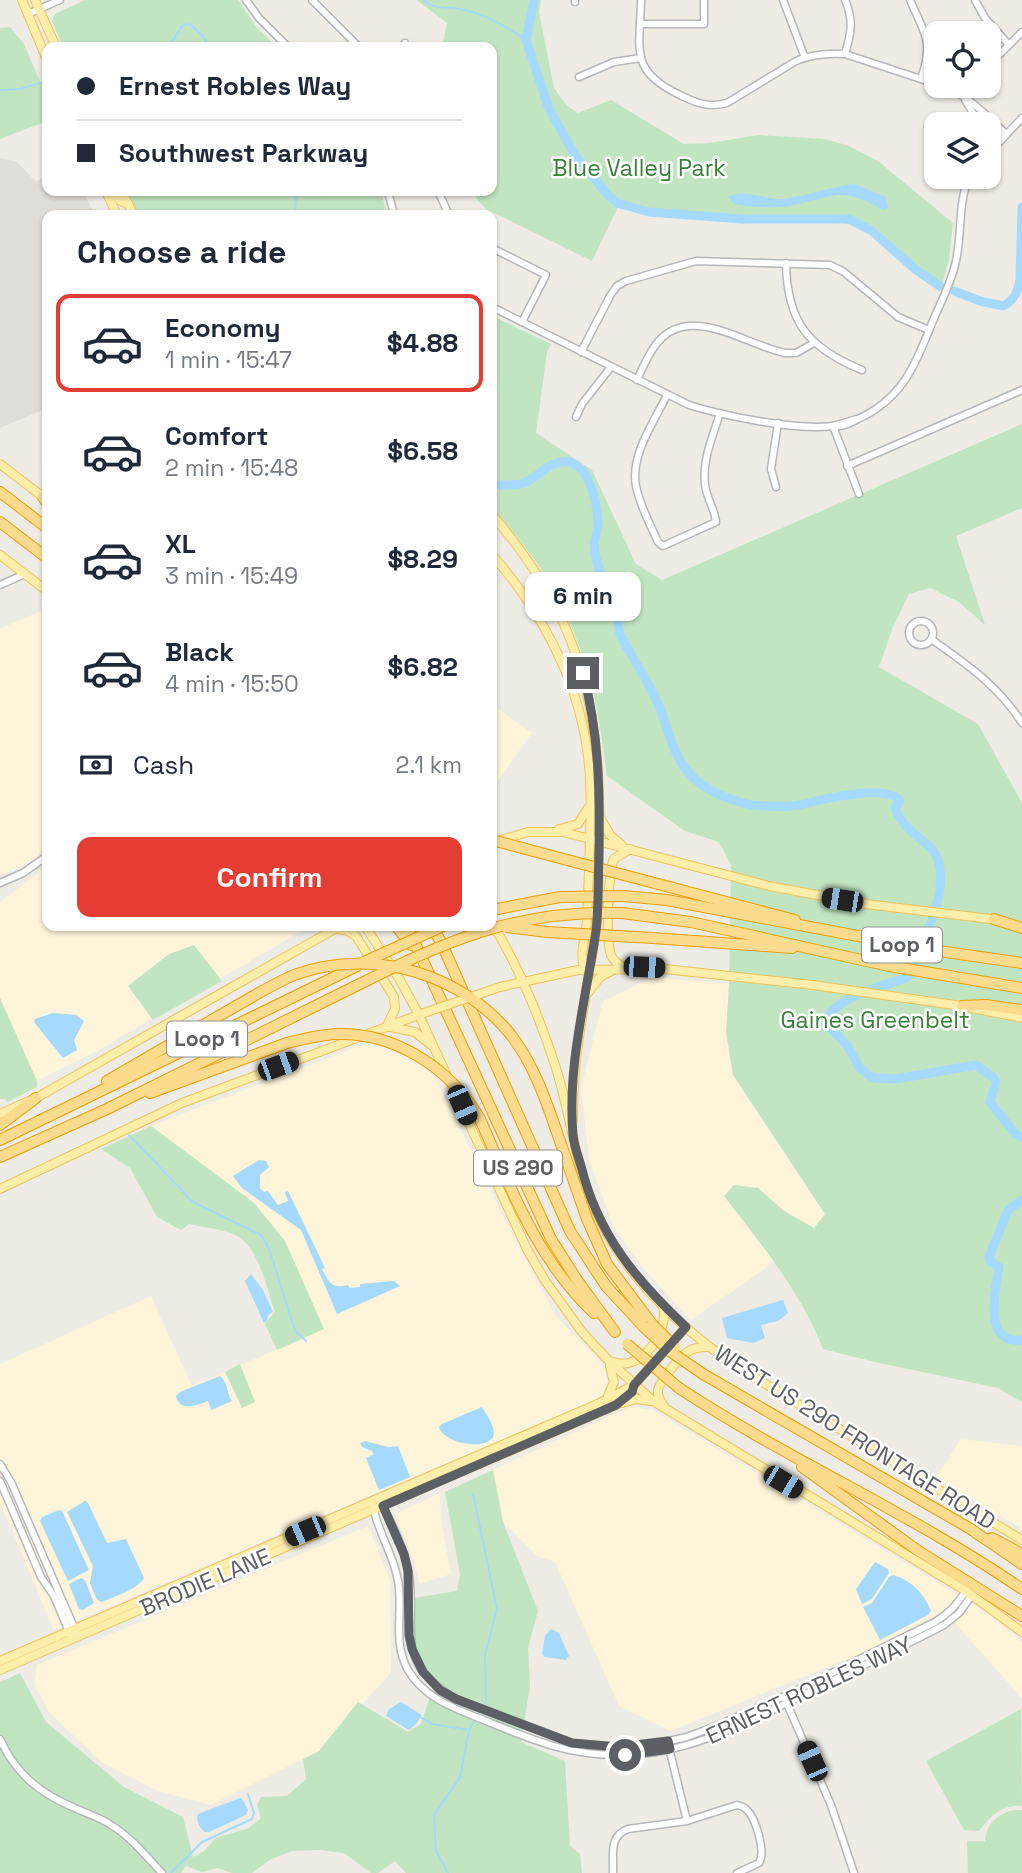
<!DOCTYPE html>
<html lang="en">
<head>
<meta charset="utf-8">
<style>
  body { margin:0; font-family:"Space Grotesk",sans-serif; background:#f2f2f3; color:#1f2937; height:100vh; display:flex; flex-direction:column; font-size:26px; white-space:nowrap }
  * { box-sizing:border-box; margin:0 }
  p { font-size:23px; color:#747a83 }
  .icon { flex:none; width:38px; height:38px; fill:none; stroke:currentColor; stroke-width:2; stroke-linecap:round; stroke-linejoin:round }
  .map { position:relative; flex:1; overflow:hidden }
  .side { position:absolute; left:42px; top:210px; width:455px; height:721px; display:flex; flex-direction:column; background:#fff; border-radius:14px; box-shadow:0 2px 5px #0004 }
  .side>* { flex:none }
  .hud { position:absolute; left:42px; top:42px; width:455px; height:154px; border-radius:14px; box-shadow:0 2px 5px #0004; display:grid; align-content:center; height:154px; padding:0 35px; background:#fff }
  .controls { position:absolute; left:924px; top:21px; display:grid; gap:14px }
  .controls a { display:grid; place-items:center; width:77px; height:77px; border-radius:14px; background:#fff; box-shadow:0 2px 5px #0004; font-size:35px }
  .end { position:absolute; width:32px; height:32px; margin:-16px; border:9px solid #5c6064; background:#fff; box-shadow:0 0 0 4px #fff }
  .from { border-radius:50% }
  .bubble { position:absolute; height:49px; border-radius:14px; background:#fff; box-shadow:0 2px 5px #0004; font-size:23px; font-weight:700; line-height:49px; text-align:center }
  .car { position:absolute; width:21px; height:42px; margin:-21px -10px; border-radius:9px; box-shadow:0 0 5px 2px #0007; background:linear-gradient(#222 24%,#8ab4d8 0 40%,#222 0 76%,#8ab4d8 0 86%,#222 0) }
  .hud b { display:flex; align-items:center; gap:24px; height:66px; font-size:26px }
  .hud b+b { border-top:2px solid #e0e1e3 }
  .hud i { width:18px; height:18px; background:#1f2937 }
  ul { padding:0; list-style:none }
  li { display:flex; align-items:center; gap:21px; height:98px; margin:0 14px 10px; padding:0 21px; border:4px solid transparent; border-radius:14px }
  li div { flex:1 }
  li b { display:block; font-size:26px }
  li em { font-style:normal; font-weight:700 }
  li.current { border-color:#e53c33 }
  li>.icon { width:63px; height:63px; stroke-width:1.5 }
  h2 { padding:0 35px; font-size:32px; line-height:84px }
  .pay { display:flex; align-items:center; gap:18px; height:77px; padding:0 35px; font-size:26px }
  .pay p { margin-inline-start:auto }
  .action { display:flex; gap:14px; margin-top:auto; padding:14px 35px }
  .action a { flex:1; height:80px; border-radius:14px; background:#e53c33; color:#fff; font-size:28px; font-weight:700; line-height:80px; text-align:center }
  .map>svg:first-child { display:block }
</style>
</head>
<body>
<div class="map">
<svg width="1022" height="1873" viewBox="0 0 1022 1873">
  <rect width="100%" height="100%" fill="#eeece4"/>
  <g fill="#fdf4da">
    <path d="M47,608v242l-18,13 -29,13v-247z"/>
    <path d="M492,705l40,28 -40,56z"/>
    <path d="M47,866v60h263l-211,124 -62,31 -37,-83v-96z"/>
    <path d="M654,977l75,7 -3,48 7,43 92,139 -11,14 -30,-17 -26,-23 -34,8 49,64 -7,8 -75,52 -50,-54 -28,-40 -24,-67 -8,-71 22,-87z"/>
    <path d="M372,1045l37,12 26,20 83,169 38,70 45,47 5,11 1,15 -6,7 -20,10 -527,224 -54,-128v-138l151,-68 41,90 132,-57 -39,-88 -31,-38 -103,-77 208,-80z"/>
    <path d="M630,1407l23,3 301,182 37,24 31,26v56l-78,-87 -82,42 -191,78 -52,-25 -64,-144 -18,-6 -34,-34 -10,-52z"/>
    <path d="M961,1439l61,7v83l-86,-51z"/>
    <path d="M440,1493l2,32 9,49 -31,10 -5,-20 -20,-50z"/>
    <path d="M368,1526l22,54 1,93 -72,78 -108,54 -53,-14 -57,-29 -52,-50 -15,-28 3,-19z"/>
  </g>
  <path fill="#e0ddd8" d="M0,158l17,4 19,20 11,-8v17h36l12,24h-48v193l-47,20z"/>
  <g fill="#c2e5c1">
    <path d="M85,0h153l19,28 20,19h-214l-11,-26 3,-7z"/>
    <path d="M417,0h124l-2,12 15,76 12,17 12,8 33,-13 73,44 26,-1 48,-8 67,4 24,7 29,15 75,62 -4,37 -9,31c-32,-18 -59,-60 -96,-68l-117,-2 -69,-5 -40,-9 -26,54 -106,-52 -8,-8 -4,-10h18v-144h-50l5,-24z"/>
    <path d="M10,27l14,17 23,54v23l-47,18v-111z"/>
    <path d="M127,191h254l6,24h-248z"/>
    <path d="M492,316l59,28 -4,8 -11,81 56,37 44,94 26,16 360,-156v84l-66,28 29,89 -26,-23 -29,-14 -21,6 -16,33 -14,40 99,57 44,79v599l-24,-14 -123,-26 -52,-13c-22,-57 -62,-105 -99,-153l10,-11 24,3 26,23 30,17 11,-14 -92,-139 -7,-43 3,-48 2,-119 -12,-23 -34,-11 -78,-55c-4,-25 -6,-50 -12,-75 -15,-72 -51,-140 -103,-192z"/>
    <path d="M194,945l28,36 -69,39 -25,-34 41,-32z"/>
    <path d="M0,998l37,83v6l-30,15 -2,-3h-5z"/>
    <path d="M151,1126l103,77 31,38 39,88 -47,21 -12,-26 10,-12c-7,-20 -15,-57 -32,-72 -13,-11 -38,-12 -54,-16l-8,6 -24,-13 -27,-49 -29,-19z"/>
    <path d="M240,1364l15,38 -13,6 -17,-36z"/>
    <path d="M493,1470l10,52 35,89 -10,37 2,38 -9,56 44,19 5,85 10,8 2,19h-176l-11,-12 -17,12h-7l-27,-20 -24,-3 -27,1 -22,8 -19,14h-20l-15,-5 -15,4 -16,-6 -5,7h-181v-191l20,-9 26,49 78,65 59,30 10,40 11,-6 12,-13 33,-10 12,-10 -4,-13 4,-8 26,-1 19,-17 -3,-20 16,-8 39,-49 50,30 13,-8 14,-42c-23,-25 -22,-52 -21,-84l43,-7 3,-17 -15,-82z"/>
    <path d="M1021,1709l1,97c-20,-2 -31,10 -43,25l-15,-1 -38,-69z"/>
    <path d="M1014,1810h8v63h-54l-1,-32h18c1,-17 13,-28 29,-31z"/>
  </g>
  <g fill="#a5d9fd">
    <path d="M854,184l32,13 2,11 -5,2c-44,-26 -50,-12 -94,-4 -19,3 -37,1 -55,-2l-6,-7c15,-9 38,3 55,2 24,-3 47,-12 71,-15z"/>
    <path d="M53,1013l23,2 8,6 -10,19 3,10 -14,8 -29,-36 1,-3z"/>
    <path d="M259,1160l7,1 3,6 -9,8v13l4,4 4,-1 10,14 10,-4 -3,-9 3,-1 37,77 -3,1c7,14 10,20 26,16l2,3 10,-1v-3l34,-3 6,5 -63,28 -36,-84 -59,-42 -9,-12z"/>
    <path d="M251,1274l12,16 10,22 -5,3 -1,6 -3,2 -19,-42z"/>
    <path d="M783,1300l5,13 -10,8 -17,4 4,13 -12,5 -26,-5 -5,-20z"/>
    <path d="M220,1376c9,7 6,18 12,25l-21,9 -3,-9c-11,4 -28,12 -32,-5l4,-4z"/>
    <path d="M482,1407c4,7 12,18 12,26 -1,19 -50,12 -55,-6l3,-3z"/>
    <path d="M365,1441l23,6 10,-1 12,31 -31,13 -13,-32 8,-4 -2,-3 -10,-4 -2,-4z"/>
    <path d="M85,1501l3,2 19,40 19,-4 18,39c-7,12 -29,18 -42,24l-5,-2 -7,-17 3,-17 -26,-54z"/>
    <path d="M59,1510l3,1 27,59 -21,11 -28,-60 2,-4z"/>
    <path d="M875,1562l13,7 1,4 -17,26 -10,5 -6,-15z"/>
    <path d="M893,1575c18,5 31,18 38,36l-3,4 -48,25 -17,-33 9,-4 17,-26z"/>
    <path d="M81,1578l4,2 9,23 -11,7 -4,-1 -10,-25z"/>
    <path d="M551,1629l8,4 10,23 -3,4 -21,-3 -3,-3 3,-18z"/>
    <path d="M401,1702l21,13 -7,10 -6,5 -23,-14 3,-7z"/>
    <path d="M240,1798l3,2 5,10 -2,5 -37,17h-4c-5,-3 -10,-12 -7,-18z"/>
  </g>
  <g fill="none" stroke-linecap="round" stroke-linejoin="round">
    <g stroke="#a5d9fd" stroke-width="2">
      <path d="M423,0c16,12 21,5 37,9 24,4 46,17 66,31"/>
      <path d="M169,47l13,-21 8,-2 13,12 6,11"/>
      <path d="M0,90l20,-1 27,-8"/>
      <path d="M294,215l3,-24"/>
      <path d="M129,1135l64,67 68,33 9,16 23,74 3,7 10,9"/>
      <path d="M473,1494l24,115 -12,46 1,47 -3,4"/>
      <path d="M420,1717l12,7 37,6"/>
      <path d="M171,1873l31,-31 50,-23 2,-6 -6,-19"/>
      <path d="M448,1873l-12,-22 -2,-36 26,-38 9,-47 6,-10"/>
    </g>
    <g stroke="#a5d9fd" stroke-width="9">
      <path d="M534,0l-8,40 23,69 27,48 32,38 9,8 32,9 93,7h107l23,12 44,39 24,16"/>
      <path d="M954,291l26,10 23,5c11,-5 15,-14 17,-26l2,-73"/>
      <path d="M492,485c10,0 22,1 32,-2 16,-6 24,-23 43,-21 23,2 31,44 31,63 0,7 -4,14 -4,21 3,31 23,59 26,89 11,20 24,40 34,60 15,29 16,64 43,86 17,14 46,25 69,25 12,1 26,1 37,-2 21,-5 84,-21 97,-3l-5,7c6,18 23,28 36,40 27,29 -10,99 -23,129 -27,10 -70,18 -84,45l23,23 12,22 13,11 24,1 80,-14 17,12 3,5 -6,20 26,33 6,2"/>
      <path d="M1022,1200l-14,10 -19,47 1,4 9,6c-4,24 -17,77 23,73"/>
    </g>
    <g stroke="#b4b7bb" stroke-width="9">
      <g id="minor">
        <path d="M246,0l13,18 29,29"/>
        <path d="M312,0l47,47"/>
        <path d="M641,0c-1,50 -12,71 39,95 16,8 29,13 47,8l69,-42c16,-7 33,-8 49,-7l91,30"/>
        <path d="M783,0l22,58"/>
        <path d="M845,0c9,20 6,34 0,54"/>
        <path d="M910,0c15,35 24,40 11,79"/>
        <path d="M975,0l10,18 24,27"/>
        <path d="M575,2v-2"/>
        <path d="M28,14l32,-14"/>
        <path d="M640,24h64v-24"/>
        <path d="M401,47l4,-4"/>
        <path d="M989,65l33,-33"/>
        <path d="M579,77l35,-15 27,-4"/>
        <path d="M943,86c25,9 44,30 63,48"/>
        <path d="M959,94l8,-8"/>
        <path d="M965,100l8,13 11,11"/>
        <path d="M989,129l11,11"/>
        <path d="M989,148l15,-13"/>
        <path d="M989,153l33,-35"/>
        <path d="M388,191l6,24"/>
        <path d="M438,191l11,24"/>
        <path d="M492,248l54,27 -24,47"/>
        <path d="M786,263c1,59 22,85 76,107"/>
        <path d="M492,307l197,98c35,11 109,26 144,21l26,68"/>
        <path d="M581,352l29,-56 7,-10 9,-5 70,-20 134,4 14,7 54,45 31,13"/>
        <path d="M637,380c6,-13 12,-28 21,-38 33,-39 90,4 127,11h11l18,-10"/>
        <path d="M667,395c-13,27 -37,60 -31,91 4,20 14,38 22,56l5,4 53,-24c-1,-13 -10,-24 -11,-38 -3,-24 8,-48 15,-71"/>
        <path d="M576,417l6,-13 29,-37"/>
        <path d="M857,419l-24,7c10,1 16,-2 25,-7 48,-22 58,-58 77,-103 8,-18 17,-36 21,-55 6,-28 2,-58 13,-84"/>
        <path d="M847,466l175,-76"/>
        <path d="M776,487l-5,-18 7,-46"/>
        <path d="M0,585l25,-11"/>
        <circle cx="921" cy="633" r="12"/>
        <path d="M931,639c34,24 68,47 91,84"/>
        <path d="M0,883l23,-10 24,-17"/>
        <path d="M0,1464l11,18 65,150"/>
        <path d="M0,1481l41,96 13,19 16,38"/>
        <path d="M379,1499c12,23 26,50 30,76 8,60 -16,86 47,124l116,44 46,4 42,-4 27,-6 29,-11 73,-32 146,-72c14,-8 22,-18 31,-31"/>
        <path d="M373,1507c6,28 23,52 26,81 3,28 -6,55 9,82 18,31 52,40 83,53 44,18 78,32 127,32 62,1 120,-28 175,-55 50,-25 101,-49 151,-75l15,-12 13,-18"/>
        <path d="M785,1699l46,106 23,68"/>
        <path d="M0,1739c16,36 41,55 77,70 11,5 24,9 34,16 20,12 35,31 51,48"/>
        <path d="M669,1748l18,73"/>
        <path d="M613,1873c1,-17 -5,-37 15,-44l59,-8 50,-16c4,1 6,1 10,5 9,9 19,42 12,53l-22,10"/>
      </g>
    </g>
    <g stroke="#eec25d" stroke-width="10">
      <g id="major">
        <path d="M22,0l25,60"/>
        <path d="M35,0l21,47"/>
        <path d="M106,191l11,24"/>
        <path d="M114,191l5,9 9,4"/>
        <path d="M121,191l13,24"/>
        <path d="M0,464l47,36"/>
        <path d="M492,515c90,102 110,197 107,330 -1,28 0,57 -3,85 -9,63 -24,127 -23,191"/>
        <path d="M0,555l47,36"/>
        <path d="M492,555c47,52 85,123 95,194 6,39 3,82 2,122 -1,20 -1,40 -3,59 -2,12 -6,24 -2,37l4,2"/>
        <path d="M601,819l9,16 11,9"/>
        <path d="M559,829l19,-5 10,-16"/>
        <path d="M494,842l34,-10h35l206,54 97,18 133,16"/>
        <path d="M492,923c27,44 47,93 63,142 16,49 20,102 42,149 29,63 82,113 139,152l286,174"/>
        <path d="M365,926l35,54 19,35 108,234 17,30 38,53 26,28 45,41 313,190 56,41"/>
        <path d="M334,929l12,1 10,6 38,61 1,12 -8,17"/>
        <path d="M624,968c-4,-3 -10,-7 -12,-11 -7,-11 -4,-87 2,-98l16,-10"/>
        <path d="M500,987l78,-17 87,-1 148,16 149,21 60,12"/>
        <path d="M587,994l13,-17 13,-7"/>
        <path d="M390,1027l25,5 16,13"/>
        <path d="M0,1114l36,-16 304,-172"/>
        <path d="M0,1189l182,-86 242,-90"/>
        <path d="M614,1362c26,11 56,-31 49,-55"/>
        <path d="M608,1396l6,-14 -4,-16"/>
        <path d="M622,1403l15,-4 13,2"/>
        <path d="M664,1406c-3,-4 -7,-9 -6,-16 1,-7 21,-32 28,-37 6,-5 14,-6 22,-6"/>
        <path d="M0,1661l600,-258 34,-18"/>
        <path d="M0,1670l616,-265 16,-13 2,-7 52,-58"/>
      </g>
    </g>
    <g stroke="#ed9e05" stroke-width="12">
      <g id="highway">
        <path d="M0,492l47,36"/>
        <path d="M43,497l4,6"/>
        <path d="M0,522l47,36"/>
        <path d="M624,875l171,45"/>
        <path d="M623,896l44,4 265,50 90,13"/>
        <path d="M622,913l69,9 198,44 133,22"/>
        <path d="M994,919l28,9"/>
        <path d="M396,926l15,19"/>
        <path d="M407,926l144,313 26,41 38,52"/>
        <path d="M431,926l10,16 129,289 36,55 37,40"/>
        <path d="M653,938l139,10"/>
        <path d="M962,1006l24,-1 36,5"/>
        <path d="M107,1081l129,-75"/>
        <path d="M150,1093l137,-50"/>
        <path d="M480,1119c30,68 58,142 114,194"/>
        <path d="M553,1121l34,98 20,45 45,60"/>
        <path d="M0,1125l36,-27"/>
        <path d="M0,1140l357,-174"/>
        <path d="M0,1157l107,-48 263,-130"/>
        <path d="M703,1374l266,154 53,36"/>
        <path d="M679,1388c111,73 234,126 343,201"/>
        <path d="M802,1467l115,83 105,66"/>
        <path d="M992,1538l30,16"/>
      </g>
    </g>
    <use href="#minor" stroke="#fff" stroke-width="6"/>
    <use href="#major" stroke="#fdeeaa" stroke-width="8"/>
    <use href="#highway" stroke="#fbdc8f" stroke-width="10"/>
    <g stroke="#eec25d" stroke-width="10" stroke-linecap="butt">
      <path id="major-bridge" d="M424,1013l76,-26"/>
    </g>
    <g stroke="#ed9e05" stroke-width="12" stroke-linecap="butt">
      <g id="highway-bridge">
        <path d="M492,840l132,35"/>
        <path d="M492,910l68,-13 63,-1"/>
        <path d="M506,927l41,5 106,6"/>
        <path d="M364,962l79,-36"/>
        <path d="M370,979c85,-43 155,-69 252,-66"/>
        <path d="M236,1006c20,-11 40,-24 61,-32 77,-27 168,0 217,65 18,25 29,53 39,82"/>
        <path d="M287,1043c16,-4 33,-8 49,-9 60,-2 115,35 144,85"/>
        <path d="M652,1324l23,23"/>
        <path d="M643,1326l28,26 32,22"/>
        <path d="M627,1344l52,44"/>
      </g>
    </g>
    <use href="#major-bridge" stroke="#fdeeaa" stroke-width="8"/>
    <use href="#highway-bridge" stroke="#fbdc8f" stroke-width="10"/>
  </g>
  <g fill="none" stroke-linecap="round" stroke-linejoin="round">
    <path stroke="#5c6064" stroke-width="9" d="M583,673c16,61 17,116 16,179 -1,26 0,53 -3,79 -10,67 -29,136 -23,204 1,11 5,21 8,31 17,69 55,114 105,161l-52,58 -2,7 -16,13 -233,101 21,48 4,17 1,64 3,14 11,23 17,18 16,9 116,44 46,4 50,-6 2,8 -45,6"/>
  </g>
  <g text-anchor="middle" stroke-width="5" stroke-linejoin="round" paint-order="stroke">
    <g fill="#fff" stroke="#8d9092" stroke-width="2">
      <rect x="862" y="927.5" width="80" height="35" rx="5"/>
      <rect x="167" y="1021.5" width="80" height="35" rx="5"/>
      <rect x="474" y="1150.5" width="88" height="35" rx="5"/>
    </g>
    <g font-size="21" font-weight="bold" fill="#5c6064">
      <text x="902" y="952">Loop 1</text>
      <text x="207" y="1046">Loop 1</text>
      <text x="518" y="1175">US 290</text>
    </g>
    <g font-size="23" fill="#368137" stroke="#fff">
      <text x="639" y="176">Blue Valley Park</text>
      <text x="875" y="1028">Gaines Greenbelt</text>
    </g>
    <g font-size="23" fill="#5c6064" stroke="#fff">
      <text transform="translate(855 1437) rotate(32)" y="8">WEST US 290 FRONTAGE ROAD</text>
      <text transform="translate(205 1582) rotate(-23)" y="8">BRODIE LANE</text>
      <text transform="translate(809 1690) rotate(-25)" y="8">ERNEST ROBLES WAY</text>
    </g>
  </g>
</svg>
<div class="controls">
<a><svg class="icon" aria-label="locate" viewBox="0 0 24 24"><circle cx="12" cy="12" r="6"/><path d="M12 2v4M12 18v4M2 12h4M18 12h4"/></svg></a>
<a><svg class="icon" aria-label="layers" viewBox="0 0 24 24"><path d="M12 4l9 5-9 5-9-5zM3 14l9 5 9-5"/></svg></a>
</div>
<i class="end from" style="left:625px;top:1755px"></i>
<i class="end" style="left:583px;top:673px"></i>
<div class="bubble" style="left:525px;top:572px;width:116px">6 min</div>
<i class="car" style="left:842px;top:900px;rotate:279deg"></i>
<i class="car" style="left:644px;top:967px;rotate:93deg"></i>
<i class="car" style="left:278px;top:1066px;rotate:70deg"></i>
<i class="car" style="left:462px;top:1105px;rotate:156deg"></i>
<i class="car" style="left:783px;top:1482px;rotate:121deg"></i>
<i class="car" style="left:305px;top:1531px;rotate:247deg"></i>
<i class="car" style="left:812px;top:1761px;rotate:336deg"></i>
<div class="hud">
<b><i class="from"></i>Ernest Robles Way</b>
<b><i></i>Southwest Parkway</b>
</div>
<section class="side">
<h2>Choose a ride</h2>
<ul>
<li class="current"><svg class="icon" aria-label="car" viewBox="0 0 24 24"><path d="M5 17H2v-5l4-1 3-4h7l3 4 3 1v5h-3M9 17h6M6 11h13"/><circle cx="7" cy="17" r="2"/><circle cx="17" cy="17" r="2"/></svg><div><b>Economy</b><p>1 min · 15:47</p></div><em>$4.88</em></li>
<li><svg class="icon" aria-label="car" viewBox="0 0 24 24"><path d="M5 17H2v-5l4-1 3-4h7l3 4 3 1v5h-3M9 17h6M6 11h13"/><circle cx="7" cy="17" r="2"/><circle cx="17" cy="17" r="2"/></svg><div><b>Comfort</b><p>2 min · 15:48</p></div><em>$6.58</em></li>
<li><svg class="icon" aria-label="car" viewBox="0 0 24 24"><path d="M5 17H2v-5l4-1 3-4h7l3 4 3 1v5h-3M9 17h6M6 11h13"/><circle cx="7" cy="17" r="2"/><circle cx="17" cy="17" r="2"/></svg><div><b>XL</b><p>3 min · 15:49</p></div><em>$8.29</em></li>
<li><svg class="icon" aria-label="car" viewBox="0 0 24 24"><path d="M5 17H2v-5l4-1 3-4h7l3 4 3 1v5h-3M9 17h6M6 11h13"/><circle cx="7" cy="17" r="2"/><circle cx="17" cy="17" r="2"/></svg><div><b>Black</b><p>4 min · 15:50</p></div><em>$6.82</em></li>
</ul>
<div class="pay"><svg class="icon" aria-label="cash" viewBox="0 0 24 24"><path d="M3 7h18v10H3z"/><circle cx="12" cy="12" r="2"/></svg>Cash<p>2.1 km</p></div>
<div class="action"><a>Confirm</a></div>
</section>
</div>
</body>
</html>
